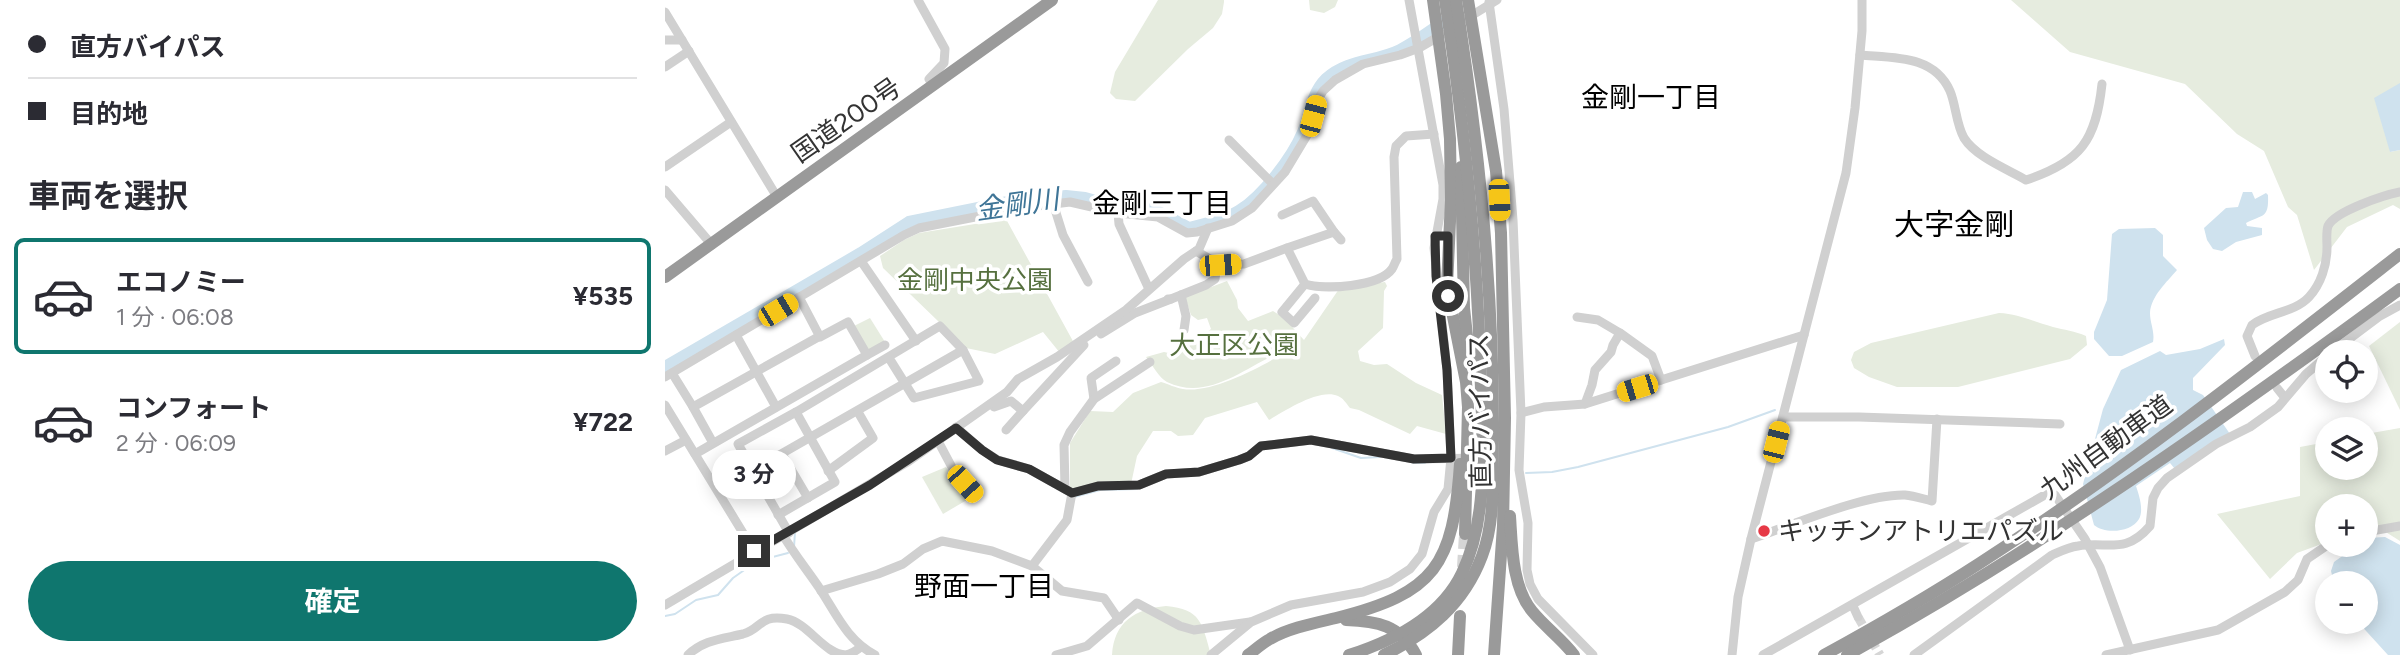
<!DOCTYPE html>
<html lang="ja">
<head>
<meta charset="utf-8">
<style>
  body { margin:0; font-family:Figtree,"Noto Sans JP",sans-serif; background:#f2f2f3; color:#2b2b33; height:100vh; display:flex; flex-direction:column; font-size:26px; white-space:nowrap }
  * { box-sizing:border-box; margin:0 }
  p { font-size:23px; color:#7c7c81 }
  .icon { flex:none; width:38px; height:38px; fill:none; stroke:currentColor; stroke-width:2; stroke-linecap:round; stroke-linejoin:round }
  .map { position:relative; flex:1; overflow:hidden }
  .drawer { display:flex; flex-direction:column; background:#fff; width:665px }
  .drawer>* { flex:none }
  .banner { display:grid; align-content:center; height:154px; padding:0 28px; background:#fff }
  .fabs { position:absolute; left:1650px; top:340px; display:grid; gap:14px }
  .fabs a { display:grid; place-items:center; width:63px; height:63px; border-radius:50%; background:#fff; box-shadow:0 4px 18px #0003; font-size:35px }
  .end { position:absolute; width:32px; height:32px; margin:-16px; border:9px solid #333; background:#fff; box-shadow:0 0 0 4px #fff }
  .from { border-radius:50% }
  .bubble { position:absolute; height:49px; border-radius:24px; background:#fff; box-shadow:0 4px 18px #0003; font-size:23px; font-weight:700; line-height:49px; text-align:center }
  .car { position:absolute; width:21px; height:42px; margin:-21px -10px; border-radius:9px; box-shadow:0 0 5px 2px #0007; background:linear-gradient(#f5c518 24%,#345 0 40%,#f5c518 0 76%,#345 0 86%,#f5c518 0) }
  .banner b { display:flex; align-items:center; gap:24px; height:66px; font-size:26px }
  .banner b+b { border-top:2px solid #e1e1e2 }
  .banner i { width:18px; height:18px; background:#2b2b33 }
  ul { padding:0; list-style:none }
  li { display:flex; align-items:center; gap:21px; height:116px; margin:0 14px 10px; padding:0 14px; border:4px solid transparent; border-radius:10px }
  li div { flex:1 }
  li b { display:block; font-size:26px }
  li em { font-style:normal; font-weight:700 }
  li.on { border-color:#0f766e }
  li>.icon { width:63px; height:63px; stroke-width:1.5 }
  h2 { padding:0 28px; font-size:32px; line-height:84px }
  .button { display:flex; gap:14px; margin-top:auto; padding:14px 28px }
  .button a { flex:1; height:80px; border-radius:42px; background:#0f766e; color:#fff; font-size:28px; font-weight:700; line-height:80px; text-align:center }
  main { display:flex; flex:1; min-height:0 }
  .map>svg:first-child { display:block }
</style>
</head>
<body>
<main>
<section class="drawer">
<div class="banner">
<b><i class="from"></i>直方バイパス</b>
<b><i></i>目的地</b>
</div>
<h2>車両を選択</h2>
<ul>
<li class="on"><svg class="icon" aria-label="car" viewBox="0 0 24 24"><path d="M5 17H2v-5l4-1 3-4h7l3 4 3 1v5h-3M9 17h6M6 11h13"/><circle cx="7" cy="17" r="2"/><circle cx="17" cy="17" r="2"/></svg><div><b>エコノミー</b><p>1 分 · 06:08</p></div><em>¥535</em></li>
<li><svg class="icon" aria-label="car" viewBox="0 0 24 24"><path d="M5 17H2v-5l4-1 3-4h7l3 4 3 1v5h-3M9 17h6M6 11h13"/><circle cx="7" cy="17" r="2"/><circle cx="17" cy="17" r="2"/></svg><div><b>コンフォート</b><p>2 分 · 06:09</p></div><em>¥722</em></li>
</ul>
<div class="button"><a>確定</a></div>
</section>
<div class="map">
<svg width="1735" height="655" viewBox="0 0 1735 655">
  <rect width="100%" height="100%" fill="#fff"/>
  <g fill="#e6ecdf">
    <path d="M493,0h66v2l-2,12 -9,14 -25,21 -53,52 -19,-2 -6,-6 5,-21z"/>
    <path d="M644,0h29l-3,7 -11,6 -14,-3z"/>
    <path d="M1346,0h389v83l-10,69 10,-2v59l-7,-4 -46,22 -33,43 -17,-55 -9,-8 -24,-56 -27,-17 -52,-50 -115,-32z"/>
    <path d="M341,219l68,124 -14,10 -17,-21 -48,22 -29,-6 -83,-80 -3,-12 24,-16 15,-7z"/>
    <path d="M562,281l10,19 1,8 10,13 25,-10 11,7 20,22 35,-51 46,-7 2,4 -3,5 -1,37 -25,23 2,10 14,4 13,-1 29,19 26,12 4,39 -29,-8 -7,8 -51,-24 -9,-2c-4,-5 -7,-10 -12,-12 -19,-8 -53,15 -69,24l-12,-18 -52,16 -12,17 -15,1 -7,-5h-18l-16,25 -6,28 -57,6 -4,-2v-45l20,-32 23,1 20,-19 28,-11c7,2 15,6 22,7 30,5 84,-25 109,-41 -39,11 -79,56 -125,34 -8,-4 -15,-18 -21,-25l18,-5 9,2 8,-2 30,-23 -4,-11 -9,2 -7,-5 -6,-18z"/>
    <path d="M1334,313c20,1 35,9 54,14 11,3 22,4 33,9l1,9 -17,14 -112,28h-61l-28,-10 -15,-9 -3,-8 3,-8 17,-9z"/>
    <path d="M205,318l15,24 -17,9 -14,-25z"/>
    <path d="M1735,322v88l-31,-64z"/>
    <path d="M1735,428v113l-27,-17 -7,3v-21h-39v36l-30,11 -27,26 -53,-65 83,-18v-49l27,-5v25h39v-33z"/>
    <path d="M281,467l26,30 -29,17 -21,-37z"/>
    <path d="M501,606c35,3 36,17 45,49h-99c2,-33 23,-46 54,-49z"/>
  </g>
  <g fill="#cfe2ee">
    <path d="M1735,83v67l-10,2 -16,-54z"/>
    <path d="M1578,192h9l3,7 11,-6 2,2c1,24 -5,19 -22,28l1,3 15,2v7l-26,7 -14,9 -9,-2 -6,-9 -3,-12 22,-20 12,-1z"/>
    <path d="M1490,228l8,7v21l14,14c-10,12 -26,26 -27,43 0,10 5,19 3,29l-31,14h-13l-15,-17v-7l13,-32 5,-66 7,-5z"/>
    <path d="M1559,339l1,6 -32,33v12l10,5 27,39 -55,35 -5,-6 -34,23c3,9 8,24 3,33 -8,14 -35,15 -45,6l-11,-41 20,-75 18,-39 39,-19 6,4 34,-6z"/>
    <path d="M1720,537l15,8v110h-12l-31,-34h9v-38h-32l-3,-12 3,-9 25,-18h7l1,-6z"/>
  </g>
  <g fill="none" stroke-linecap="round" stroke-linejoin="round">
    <g stroke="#cfe2ee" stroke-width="2">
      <path d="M667,448l29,10 19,-1"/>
      <path d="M748,463h12"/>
      <path d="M861,473l26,-1 26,-5 150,-40 47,-17"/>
      <path d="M409,497l26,-7 37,-1"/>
      <path d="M129,547l1,-15"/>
      <path d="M0,616l10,-2 21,-14 22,-5 15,-17 24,-17 31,-8"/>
    </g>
    <path stroke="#cfe2ee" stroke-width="12" d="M0,367l196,-114 48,-31 104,-21 53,-5 19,2 32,9 38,3 34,18c17,-4 35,-8 50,-17 24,-15 53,-53 64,-79 8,-18 8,-38 23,-53 22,-20 50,-17 74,-29 16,-8 30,-19 45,-29"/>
    <path stroke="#d6d6d6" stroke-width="9" stroke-dasharray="9 4.5" stroke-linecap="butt" d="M1193,617l22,38"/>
    <path stroke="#d6d6d6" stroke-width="12" stroke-dasharray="12 6" stroke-linecap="butt" d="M798,567l2,-33"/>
    <g stroke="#d0d0d0" stroke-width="9">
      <path d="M253,0l27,49 -1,14 -15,16 4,7"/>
      <path d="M824,2l15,107 9,111 8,193 -2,57 9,53 -1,47 3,14 8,15 55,56"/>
      <path d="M0,12l112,185"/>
      <path d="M801,19l31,-19"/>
      <path d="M0,40h17"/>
      <path d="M1195,55c34,3 74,0 90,36 6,14 6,33 14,47 12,19 43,31 62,42 55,-18 70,-40 76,-96"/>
      <path d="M0,67l24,-16"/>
      <path d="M564,140l44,44"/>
      <path d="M0,167l66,-45"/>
      <path d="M0,190l47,55"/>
      <path d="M388,203l10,32 25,47"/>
      <path d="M453,213l1,11 30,65"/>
      <path d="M617,215l31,-14 21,31 -47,16"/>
      <path d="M669,232l7,8"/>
      <path d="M531,251l24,14 24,-1 43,-16 18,36c20,6 74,3 87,-15 2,-3 3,-7 5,-10l-3,-102 2,-11 10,-10 28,-2"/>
      <path d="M196,261l55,80"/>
      <path d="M640,284l-23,28 12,11 21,-25"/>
      <path d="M516,295l5,21 -2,14"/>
      <path d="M503,299h3l35,-14 9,-6 2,-15"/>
      <path d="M912,317l21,3 22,13"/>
      <path d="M436,334l34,-21 36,-14"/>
      <path d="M71,335l40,72"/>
      <path d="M1667,352l48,-36 20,-11"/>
      <path d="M202,355l18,-10"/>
      <path d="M1590,356l-8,-20 5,-11c17,-13 42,-12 57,-28 12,-13 18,-32 18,-50 0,-6 -1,-15 1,-21 7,-15 57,-31 72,-34"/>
      <path d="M7,373l21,34 127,-71"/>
      <path d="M0,377l239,-142 15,-7 102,-20 49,-6 48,11 40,4 29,16 10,-1 35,-11 20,-13 33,-36 24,-40 8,-31 6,-10 12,-11 28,-16 37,-9 19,-7 24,-14"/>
      <path d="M1612,388l8,10"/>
      <path d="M429,399l-3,-21 25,-17"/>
      <path d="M920,404l7,-19 3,-15 16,-18 2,-7 7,-12 32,23 9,24"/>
      <path d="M0,405l89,146"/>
      <path d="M28,407l20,36"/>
      <path d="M329,407l17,-6 12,10 -17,19"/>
      <path d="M358,411l61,-66"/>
      <path d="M856,413l23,-6 41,-3 219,-69"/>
      <path d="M1118,417h76l201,7"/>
      <path d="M291,427l26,23 16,10 31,9 43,24 26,-7 41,-1 27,-11 33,-2 40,-12 10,-4 12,-10 50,-6 103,19 71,-1"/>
      <path d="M273,441l17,32 20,22"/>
      <path d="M0,451l21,-11"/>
      <path d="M30,454l172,-99 -19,-33 -28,15 -21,-40"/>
      <path d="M117,454l26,44"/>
      <path d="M88,470l210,-120"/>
      <path d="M163,471l45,-33 -15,-26"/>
      <path d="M400,489l-1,-44 6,-13 24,-33 56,-37"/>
      <path d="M113,515l57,-33 -39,-70"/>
      <path d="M1701,532l34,-6"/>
      <path d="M124,533l-51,-89 58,-32 144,-86 23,24 16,31 -65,17 -25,-40"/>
      <path d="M118,535c11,19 25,36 37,54 17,26 27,51 55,66"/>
      <path d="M1086,539c42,-14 113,-45 154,-44 10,1 18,4 27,6l5,-82"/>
      <path d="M367,566l30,25 42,7 15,22"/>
      <path d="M156,591l57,-17 25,-10 20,-15 19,-8 50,10 40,15 35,-46 5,-27"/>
      <path d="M0,605l244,-144 98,-69 11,-13 39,-22 69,-47 58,-51 15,-10 9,-21"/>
      <path d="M1188,606l5,11"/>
      <path d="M23,655c15,-15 34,-16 55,-21 19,-5 16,-20 44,-15 21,4 38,36 59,36 5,-1 11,-5 15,-8"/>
      <path d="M391,655l31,-9 50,-43 43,23 14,4 56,-8"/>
      <path d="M546,655l40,-33 40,-17 72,-13 27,-10 20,-13 12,-15 12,-42 14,-23 3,-31 -4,-88 -13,-122 9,-49v-14l-34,-185"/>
      <path d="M1067,655l6,-58 13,-58 95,-366 9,-65 7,-77v-31"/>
      <path d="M1098,655l287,-163 5,3 30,44 15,28 30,83"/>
      <path d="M1249,655l138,-100c9,-4 17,-8 26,-9 30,-5 47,9 72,-20l3,-28 5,-10 9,-10 49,-34 34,-17 28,-20 28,-33 21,-18"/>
      <path d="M1441,655l112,-25 67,-38 13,-12 9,-21 22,-15"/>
    </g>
    <g stroke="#9a9a9a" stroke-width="12">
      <path d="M768,0l13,94 4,45 1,61 -4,86 19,96 2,25 -3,127"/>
      <path d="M803,0l28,171 5,62 4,185 -2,108 -9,129"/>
      <path d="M796,167l3,141 7,65"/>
      <path d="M0,277l387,-277"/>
      <path d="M845,516c2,30 2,71 22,95 13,16 30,28 42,44"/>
      <path d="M681,620c31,1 54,5 70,35"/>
      <path d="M583,655c7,-5 14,-12 22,-16 19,-11 45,-16 66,-21 100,-25 117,-53 124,-154"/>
      <path d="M684,655c44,-14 92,-38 113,-82 26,-54 21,-124 19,-183 -3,-131 -16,-260 -36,-390"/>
      <path d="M719,655c45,-22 80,-51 98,-99 14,-37 10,-78 11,-116 1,-148 -14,-295 -37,-440"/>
      <path d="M793,655l2,-39"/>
      <path d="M1159,655c53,-29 105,-59 156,-92 146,-94 283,-202 420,-309"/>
      <path d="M1182,655c194,-107 375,-235 553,-366"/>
    </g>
  </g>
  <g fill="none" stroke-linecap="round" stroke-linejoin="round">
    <path stroke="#333" stroke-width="9" d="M89,551l116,-66 86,-57 26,22 15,10 32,9 43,24 26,-7 41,-1 27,-11 33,-2 40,-12 10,-4 12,-10 50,-6 103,19 37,-1 -4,-88 -11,-94 -1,-40h13v60"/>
  </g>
  <circle fill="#e63946" stroke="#fff" stroke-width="2.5" cx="1099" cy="531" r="7"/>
  <g text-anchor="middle" stroke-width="7" stroke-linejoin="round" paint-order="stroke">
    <g font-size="26" fill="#333" stroke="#fff">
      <text transform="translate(181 120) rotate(-35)" y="9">国道200号</text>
      <text transform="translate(815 411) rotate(-91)" y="9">直方バイパス</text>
      <text transform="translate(1441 447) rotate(-36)" y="9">九州自動車道</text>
    </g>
    <g font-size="26" fill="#56703f" stroke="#fff">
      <text x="310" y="289">金剛中央公園</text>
      <text x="569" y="354">大正区公園</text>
    </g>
    <g font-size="26" fill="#333" stroke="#fff" text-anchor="start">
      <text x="1113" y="540">キッチンアトリエパズル</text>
    </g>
    <g font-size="28" fill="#000" stroke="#fff">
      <text x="986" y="107">金剛一丁目</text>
      <text x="497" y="213">金剛三丁目</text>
      <text x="319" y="596">野面一丁目</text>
    </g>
    <g font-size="28" font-style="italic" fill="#3f7597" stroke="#fff">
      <text transform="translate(352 204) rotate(-8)" y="10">金剛川</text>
    </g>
    <g font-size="30" fill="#000" stroke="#fff">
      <text x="1289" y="235">大字金剛</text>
    </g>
  </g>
</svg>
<div class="fabs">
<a><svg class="icon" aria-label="locate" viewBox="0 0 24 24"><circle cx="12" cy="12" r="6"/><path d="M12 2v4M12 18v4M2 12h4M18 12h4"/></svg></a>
<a><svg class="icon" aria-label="layers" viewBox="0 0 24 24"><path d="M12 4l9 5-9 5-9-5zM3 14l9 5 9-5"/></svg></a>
<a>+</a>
<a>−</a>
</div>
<i class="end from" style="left:783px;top:296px"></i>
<i class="end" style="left:89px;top:551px"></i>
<div class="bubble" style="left:47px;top:450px;width:84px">3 分</div>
<i class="car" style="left:648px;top:116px;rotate:15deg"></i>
<i class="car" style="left:834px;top:200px;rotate:177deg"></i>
<i class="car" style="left:555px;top:265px;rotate:86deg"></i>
<i class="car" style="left:113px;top:310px;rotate:59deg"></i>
<i class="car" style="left:972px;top:388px;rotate:253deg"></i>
<i class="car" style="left:1111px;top:442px;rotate:14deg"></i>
<i class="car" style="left:300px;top:484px;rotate:138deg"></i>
</div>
</main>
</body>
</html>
